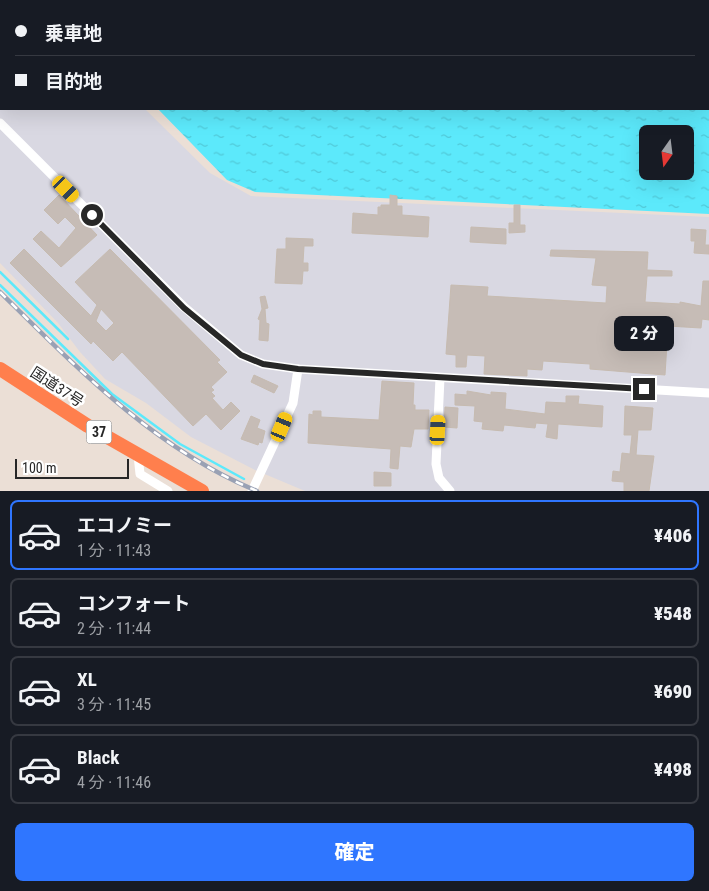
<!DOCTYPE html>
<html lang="ja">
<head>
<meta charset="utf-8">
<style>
  body { margin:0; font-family:"Roboto Condensed","Noto Sans JP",sans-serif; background:#20242c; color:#f1f3f6; height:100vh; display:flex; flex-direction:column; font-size:19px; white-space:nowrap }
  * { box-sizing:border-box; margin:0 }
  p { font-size:16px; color:#9ea1a6 }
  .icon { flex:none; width:28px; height:28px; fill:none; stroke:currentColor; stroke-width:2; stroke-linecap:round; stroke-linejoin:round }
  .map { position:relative; height:491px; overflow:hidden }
  .side { display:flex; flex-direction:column; background:#171b24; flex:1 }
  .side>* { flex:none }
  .top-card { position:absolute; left:0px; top:0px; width:710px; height:110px; box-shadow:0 5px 20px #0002; display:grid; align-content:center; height:110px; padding:0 15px; background:#171b24 }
  .needle { width:32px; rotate:194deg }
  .tools { position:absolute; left:639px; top:125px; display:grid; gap:10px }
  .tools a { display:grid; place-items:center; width:55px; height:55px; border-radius:8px; background:#171b24; box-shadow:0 5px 20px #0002; font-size:25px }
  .scale { position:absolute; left:15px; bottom:12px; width:114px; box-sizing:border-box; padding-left:5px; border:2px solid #272727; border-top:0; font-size:14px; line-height:18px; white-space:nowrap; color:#272727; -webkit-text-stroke:4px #fff; paint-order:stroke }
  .end { position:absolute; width:22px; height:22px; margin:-11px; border:6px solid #272727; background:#fff; box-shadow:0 0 0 2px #fff }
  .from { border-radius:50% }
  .bubble { position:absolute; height:35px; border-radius:8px; background:#171b24; box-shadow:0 5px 20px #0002; font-size:16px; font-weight:800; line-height:35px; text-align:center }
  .car { position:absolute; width:15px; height:30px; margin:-15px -8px; border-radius:6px; box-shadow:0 0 4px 1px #0007; background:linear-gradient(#f5c518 24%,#345 0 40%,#f5c518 0 76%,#345 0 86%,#f5c518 0) }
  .top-card b { display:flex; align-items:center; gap:18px; height:48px; font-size:19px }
  .top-card b+b { border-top:1px solid #363941 }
  .top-card i { width:12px; height:12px; background:#f1f3f6 }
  ul { padding:9px 0 0; list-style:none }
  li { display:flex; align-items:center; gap:15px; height:70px; margin:0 10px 8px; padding:0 5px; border:2px solid #363941; border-radius:8px }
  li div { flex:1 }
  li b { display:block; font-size:19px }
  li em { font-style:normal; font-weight:800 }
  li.active { border-color:#2f76ff }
  li>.icon { width:45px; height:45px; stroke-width:1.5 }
  .button { display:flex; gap:10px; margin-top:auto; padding:10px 15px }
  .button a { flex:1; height:58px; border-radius:8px; background:#2f76ff; color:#fff; font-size:20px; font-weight:800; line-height:58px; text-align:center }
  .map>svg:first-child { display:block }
</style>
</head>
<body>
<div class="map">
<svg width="709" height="491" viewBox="0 0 709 491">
  <defs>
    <pattern id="water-ripples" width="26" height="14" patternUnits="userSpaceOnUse" patternTransform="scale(1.25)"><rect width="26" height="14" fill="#5ce9fb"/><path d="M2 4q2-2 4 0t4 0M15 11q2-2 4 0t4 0" fill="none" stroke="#50c8d7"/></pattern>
  </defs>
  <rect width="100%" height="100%" fill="#ebdfd6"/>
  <path fill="#d9d8e2" d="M0,0l36,1h-35v108h144l65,64 41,23 458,21v274h-404l-50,-21 -64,-33 -45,-34 -41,-24 -25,-27 -22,-29 -58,-60z"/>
  <path fill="url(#water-ripples)" fill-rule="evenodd" d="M48,0h661v214l-454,-22 -28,-12 -69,-71h551v-108zM648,134h37v37h-37z"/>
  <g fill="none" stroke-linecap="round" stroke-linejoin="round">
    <g stroke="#5ce9fb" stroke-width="2.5">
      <path d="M0,272l68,67"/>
      <path d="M0,285l112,109 68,50 64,35"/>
    </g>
  </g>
  <g fill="#c6bcb6" stroke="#c6bbb0" fill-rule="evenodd">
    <path d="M59,195l38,40 -36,32 -28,-28 8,-8 18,17 17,-20 -11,-11 -7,7 -14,-14z"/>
    <path d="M390,195l7,1v10h5v9l27,2 -1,20 -76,-4 1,-20 25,2v-8h3v-2h9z"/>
    <path d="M514,205h6v20h5v7l-16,1v-10h5z"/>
    <path d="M471,227l35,2v15l-36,-2z"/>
    <path d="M691,229l15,1 -1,15h4v9l-15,-1 1,-12h-4z"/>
    <path d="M286,238l27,1v7h-9l-1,17h5v8h-5l-1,13 -27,-1 2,-34h9z"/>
    <path d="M24,249l67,67 6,-11 -22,-23 35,-33 110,111 -3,2 10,10 -16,15 3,3 -3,2 4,4 -3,2 11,12 8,-8 9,9 -19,19 -15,-16 -13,12 -71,-74 -9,9 -20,-20 -2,3 -81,-81zM101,309l13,14 -8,8 -10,-10z"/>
    <path d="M551,250l97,2 -1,18 25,1v5h-25l-2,26 35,2v-2l21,4 2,-25h6v39l-7,-1 -1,9 -33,-2 -3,49 -75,-6v-5l-47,-3 -1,9 -15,-1v7l-43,-2 1,-18 -18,-1 -1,12h-10v-12l-10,-1 5,-69 37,2 -1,9 119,7 1,-17 -15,-1 4,-27 -46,-2z"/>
    <path d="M265,296l3,12 -5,1h2l1,14 3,1 -1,17 -9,-1 1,-20 -2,-1 4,-10 -2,-12z"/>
    <path d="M254,375l24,11 -4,7 -23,-11z"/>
    <path d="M382,381l32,2 -1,22h2v5h14l-1,19h-14l-3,18 -11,-1 -2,23 -8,-1 1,-19 -83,-6 1,-29 4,1v-4h8v6l58,3z"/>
    <path d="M467,391l24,4v-3l15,1 -1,16 40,5 1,-12 20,1v-7h13l-1,8 25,2 -1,21 -44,-3 -1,15 -11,-2 2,-13 -12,-1 -1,5 -31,-3 -1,6 -21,-2 1,-7 -9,-1 1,-15 -20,-1v-11l12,1z"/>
    <path d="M625,406l28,2 -2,22h-13l-2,25 18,1 -5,35h-25v-9l-12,-1 1,-10 7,1 2,-19 8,1 2,-19h-8z"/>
    <path d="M445,407l13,1 -1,20 -13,-1z"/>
    <path d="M251,416l9,4 -3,8 8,3 -3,12 -3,-1 -1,3 -17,-6z"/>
    <path d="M374,472l17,1v13h-17z"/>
  </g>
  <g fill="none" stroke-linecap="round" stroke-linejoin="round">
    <g stroke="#fff" stroke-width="9">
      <path d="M0,123l184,184 57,48 22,9 35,5 411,24"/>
      <path d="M440,378l-4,86 3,14 11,13"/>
      <path d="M138,455l2,19 28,17"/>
      <path d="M252,491l41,-88 5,-34"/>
    </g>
    <path stroke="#ff7f4d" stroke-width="14" d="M0,369l88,57 114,65"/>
    <g stroke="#99a1b4" stroke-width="4.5">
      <path id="rail" d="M0,292c77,76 155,157 257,199"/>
    </g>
    <use href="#rail" stroke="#fff" stroke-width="2.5" stroke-dasharray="8" stroke-linecap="butt"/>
  </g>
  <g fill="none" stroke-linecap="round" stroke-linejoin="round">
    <path stroke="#272727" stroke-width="6" d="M92,215l92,93 57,47 22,9 35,5 346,20"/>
  </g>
  <g text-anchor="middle" stroke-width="5" stroke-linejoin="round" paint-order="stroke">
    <rect fill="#fff" stroke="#686868" stroke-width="1" x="86.5" y="420.5" width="25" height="23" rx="4"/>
    <g font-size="14" font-weight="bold" fill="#272727">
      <text x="99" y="437">37</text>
    </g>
    <g font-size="15" fill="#272727" stroke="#fff">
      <text transform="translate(57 387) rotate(33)" y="5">国道37号</text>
    </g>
  </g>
</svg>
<div class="tools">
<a><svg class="needle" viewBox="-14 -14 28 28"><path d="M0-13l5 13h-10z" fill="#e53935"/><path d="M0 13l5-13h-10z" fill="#9ea1a6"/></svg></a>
</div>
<div class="scale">100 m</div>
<i class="end from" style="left:92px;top:215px"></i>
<i class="end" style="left:644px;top:389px"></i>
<div class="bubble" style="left:614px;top:316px;width:60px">2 分</div>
<i class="car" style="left:66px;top:189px;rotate:135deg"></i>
<i class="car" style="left:282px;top:427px;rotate:23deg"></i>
<i class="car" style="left:438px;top:430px;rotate:3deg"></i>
<div class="top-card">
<b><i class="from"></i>乗車地</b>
<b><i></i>目的地</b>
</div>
</div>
<section class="side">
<ul>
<li class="active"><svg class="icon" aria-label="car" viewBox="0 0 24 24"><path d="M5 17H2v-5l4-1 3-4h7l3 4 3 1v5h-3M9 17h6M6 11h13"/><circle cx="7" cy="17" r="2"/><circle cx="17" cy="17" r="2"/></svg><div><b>エコノミー</b><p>1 分 · 11:43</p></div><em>¥406</em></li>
<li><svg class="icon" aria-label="car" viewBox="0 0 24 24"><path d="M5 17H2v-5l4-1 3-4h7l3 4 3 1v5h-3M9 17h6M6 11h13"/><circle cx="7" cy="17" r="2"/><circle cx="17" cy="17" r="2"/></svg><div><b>コンフォート</b><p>2 分 · 11:44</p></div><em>¥548</em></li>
<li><svg class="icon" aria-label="car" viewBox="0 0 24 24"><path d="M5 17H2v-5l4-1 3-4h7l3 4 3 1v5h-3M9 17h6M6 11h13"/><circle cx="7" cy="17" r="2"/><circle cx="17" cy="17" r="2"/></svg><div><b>XL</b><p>3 分 · 11:45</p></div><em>¥690</em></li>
<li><svg class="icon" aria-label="car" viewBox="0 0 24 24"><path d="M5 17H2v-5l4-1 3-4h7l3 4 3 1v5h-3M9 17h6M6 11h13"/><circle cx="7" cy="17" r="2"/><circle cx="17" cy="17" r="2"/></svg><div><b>Black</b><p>4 分 · 11:46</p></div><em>¥498</em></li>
</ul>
<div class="button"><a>確定</a></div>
</section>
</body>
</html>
